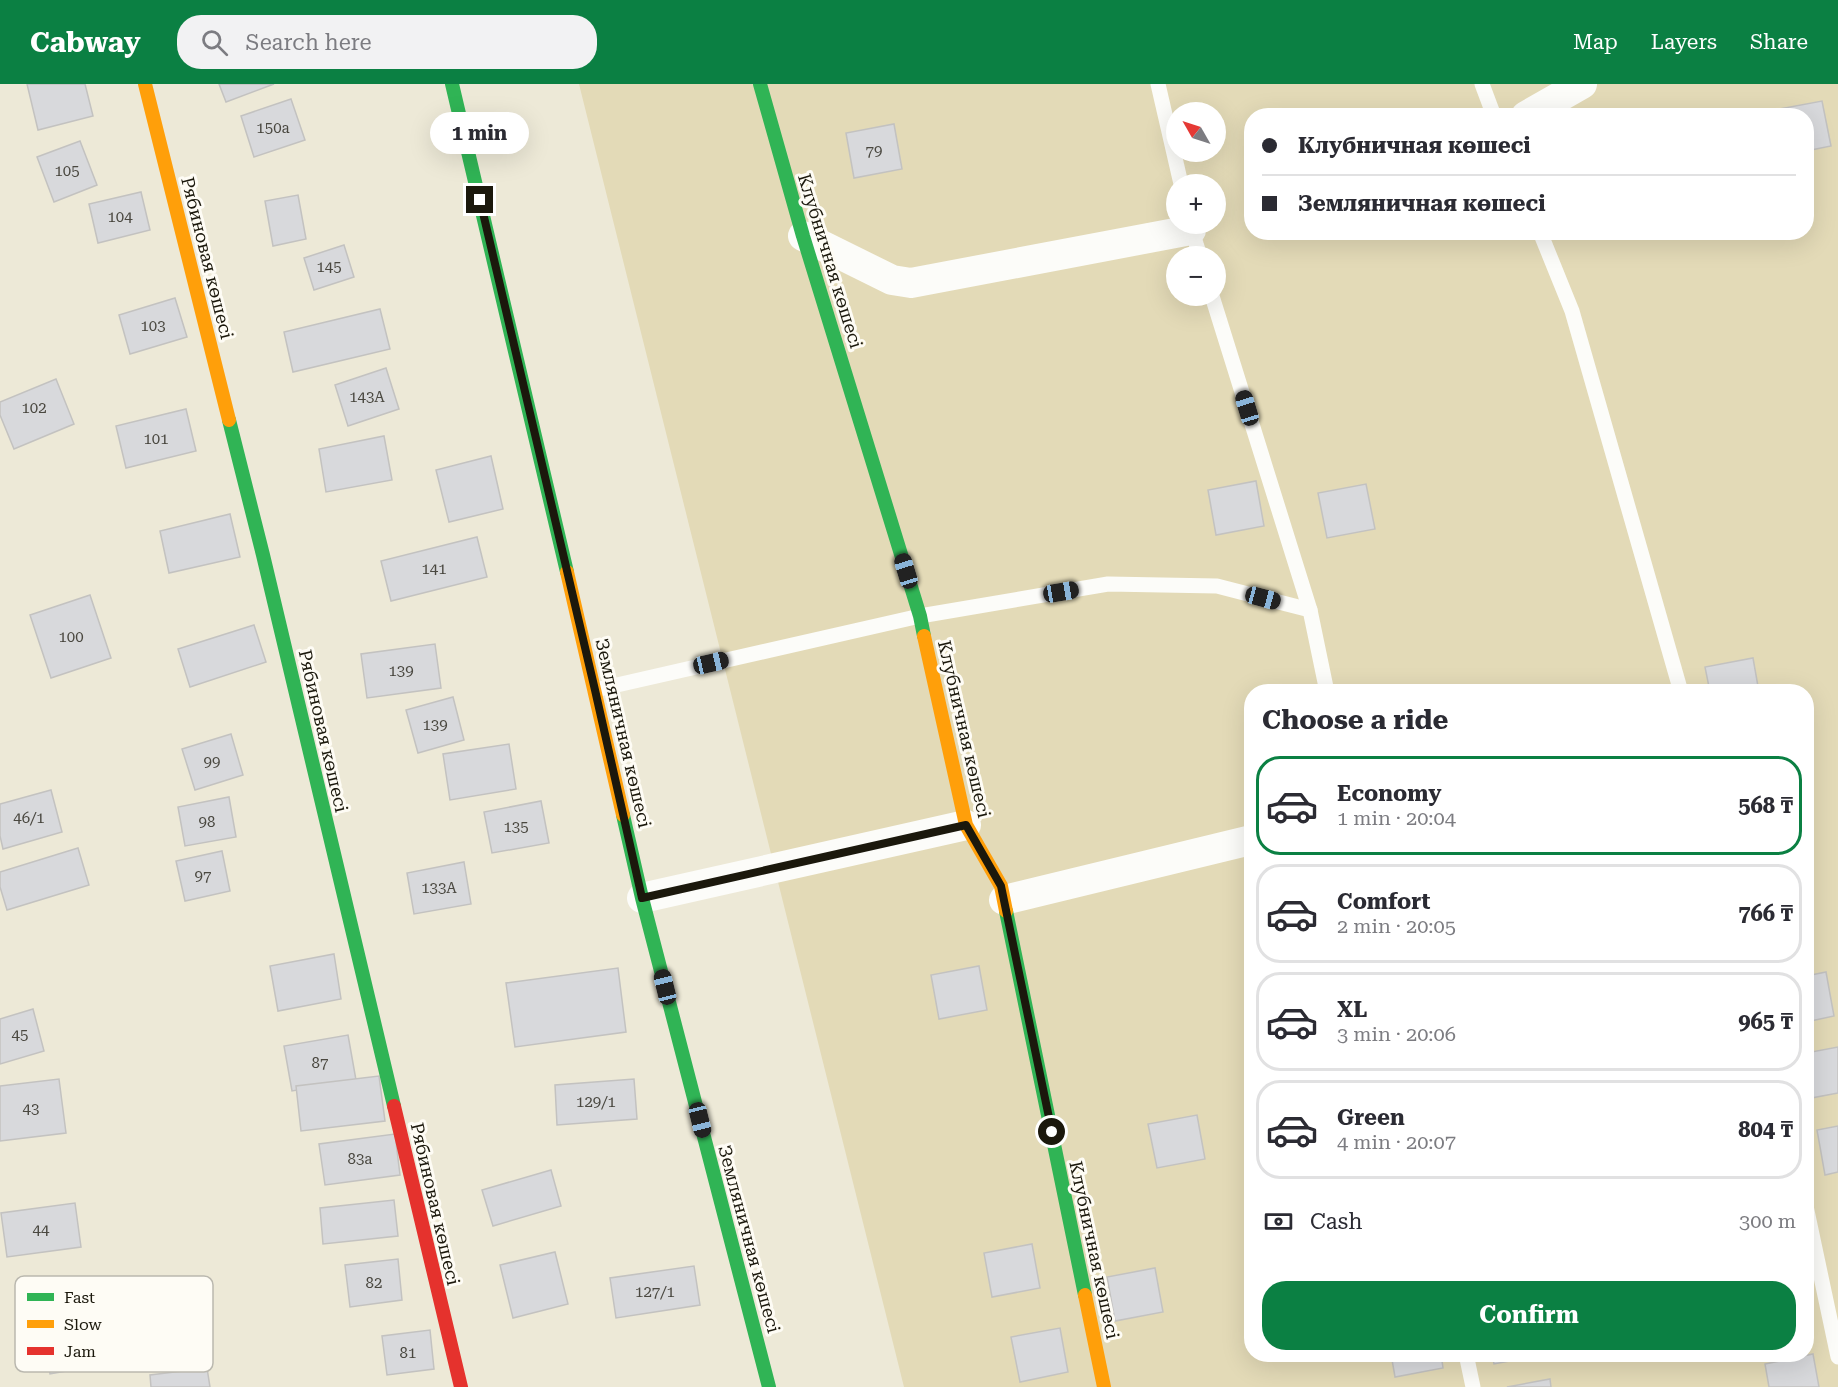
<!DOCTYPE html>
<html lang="en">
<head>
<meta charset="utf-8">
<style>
  body { margin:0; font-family:"Roboto Serif",serif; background:#f2f2f3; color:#2b2b33; height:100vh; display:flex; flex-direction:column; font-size:22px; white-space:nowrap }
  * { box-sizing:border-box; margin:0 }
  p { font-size:20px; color:#7c7c81 }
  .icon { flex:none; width:33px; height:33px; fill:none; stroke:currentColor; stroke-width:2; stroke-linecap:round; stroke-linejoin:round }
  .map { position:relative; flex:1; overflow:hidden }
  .drawer { position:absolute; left:1244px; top:600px; width:570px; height:678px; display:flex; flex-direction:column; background:#fff; border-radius:24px; box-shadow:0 6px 24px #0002 }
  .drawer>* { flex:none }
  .banner { position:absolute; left:1244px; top:24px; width:570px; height:132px; border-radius:24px; box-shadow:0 6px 24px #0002; display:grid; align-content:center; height:132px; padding:0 18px; background:#fff }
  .needle { width:39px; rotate:309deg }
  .buttons { position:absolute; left:1166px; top:18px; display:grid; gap:12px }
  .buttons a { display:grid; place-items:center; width:60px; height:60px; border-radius:50%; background:#fff; box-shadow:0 6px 24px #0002; font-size:30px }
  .end { position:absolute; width:27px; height:27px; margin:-14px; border:8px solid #1b180c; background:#fff; box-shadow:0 0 0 3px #fff }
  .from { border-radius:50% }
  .bubble { position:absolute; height:42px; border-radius:21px; background:#fff; box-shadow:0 6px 24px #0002; font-size:20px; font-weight:700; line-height:42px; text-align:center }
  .car { position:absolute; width:18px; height:36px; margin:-18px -9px; border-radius:8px; box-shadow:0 0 4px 2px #0007; background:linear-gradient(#222 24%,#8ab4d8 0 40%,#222 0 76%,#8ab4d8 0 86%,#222 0) }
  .banner b { display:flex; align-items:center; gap:21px; height:57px; font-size:22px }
  .banner b+b { border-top:2px solid #e1e1e2 }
  .banner i { width:15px; height:15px; background:#2b2b33 }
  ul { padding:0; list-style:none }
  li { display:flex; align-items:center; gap:18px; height:99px; margin:0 12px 9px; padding:0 6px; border:3px solid #e1e1e2; border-radius:24px }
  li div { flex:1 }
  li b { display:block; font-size:22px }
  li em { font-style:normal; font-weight:700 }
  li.on { border-color:#0b8043 }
  li>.icon { width:54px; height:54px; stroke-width:1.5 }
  h2 { padding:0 18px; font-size:27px; line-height:72px }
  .pay { display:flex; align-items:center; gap:15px; height:66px; padding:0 18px; font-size:22px }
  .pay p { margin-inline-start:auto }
  .primary-button { display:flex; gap:12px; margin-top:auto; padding:12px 18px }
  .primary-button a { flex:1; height:69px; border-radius:24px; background:#0b8043; color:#fff; font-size:24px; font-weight:700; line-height:69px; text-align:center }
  header { display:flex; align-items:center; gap:36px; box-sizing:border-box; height:84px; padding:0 30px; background:#0b8043; color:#fff }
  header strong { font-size:28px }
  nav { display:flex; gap:33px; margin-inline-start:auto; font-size:21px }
  .search { width:420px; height:54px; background:#f2f2f3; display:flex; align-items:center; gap:15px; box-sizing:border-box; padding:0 21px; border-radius:24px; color:#7c7c81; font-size:22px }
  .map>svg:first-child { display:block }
</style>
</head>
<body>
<header>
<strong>Cabway</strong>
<div class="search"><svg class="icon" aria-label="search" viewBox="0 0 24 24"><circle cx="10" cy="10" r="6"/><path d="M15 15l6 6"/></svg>Search here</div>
<nav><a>Map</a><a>Layers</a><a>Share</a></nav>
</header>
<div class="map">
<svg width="1838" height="1303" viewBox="0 0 1838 1303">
  <rect width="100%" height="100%" fill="#ede9d7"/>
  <path fill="#e3dab7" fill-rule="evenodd" d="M579,0h1259v1303h-934zM1176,28h39v40h-39zM1251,32h555v116h-555zM1176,100h39v40h-39zM1176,172h39v40h-39zM1251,608h555v662h-555z"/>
  <g fill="#d8d9dc" stroke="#c3c2c0" stroke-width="1.5">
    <path d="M27,0h58l8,32 -55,14z"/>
    <path d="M219,0h55l-48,18z"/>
    <path d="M291,15l14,41 -51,17 -13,-41z"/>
    <path d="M1822,17l9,45 -25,5v-35h-31l-1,-6z"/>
    <path d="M894,40l8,45 -48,9 -8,-45z"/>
    <path d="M80,57l17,44 -43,17 -17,-45z"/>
    <path d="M141,108l9,38 -52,13 -9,-39z"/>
    <path d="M298,111l8,44 -33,7 -8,-45z"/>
    <path d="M344,161l10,32 -40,13 -10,-32z"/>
    <path d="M175,214l12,39 -57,17 -11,-39z"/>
    <path d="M380,225l10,40 -97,23 -9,-40z"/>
    <path d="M386,284l13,41 -51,17 -13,-41z"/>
    <path d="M56,295l18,45 -60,25 -14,-34v-13z"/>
    <path d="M186,325l10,42 -70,17 -10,-42z"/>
    <path d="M384,352l8,44 -66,12 -7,-43z"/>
    <path d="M491,372l12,53 -54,13 -13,-52z"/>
    <path d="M1256,397l8,45 -48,9 -8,-45z"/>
    <path d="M1366,400l9,45 -48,9 -9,-45z"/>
    <path d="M230,430l10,43 -71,16 -9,-42z"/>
    <path d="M477,453l10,40 -96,24 -10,-40z"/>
    <path d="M90,511l21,63 -60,20 -21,-63z"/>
    <path d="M254,541l12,37 -76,25 -12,-38z"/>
    <path d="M435,560l6,44 -74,10 -6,-44z"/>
    <path d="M1753,574l6,34h-49l-5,-25z"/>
    <path d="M453,613l11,43 -46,13 -12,-43z"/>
    <path d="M231,650l12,41 -48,15 -13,-41z"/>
    <path d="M509,660l7,45 -66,11 -7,-46z"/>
    <path d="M51,706l11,42 -59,17 -3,-13v-32z"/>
    <path d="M229,713l7,40 -51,9 -7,-39z"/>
    <path d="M541,717l8,42 -57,10 -8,-41z"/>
    <path d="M78,764l11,37 -82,25 -7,-23v-15z"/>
    <path d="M222,767l8,40 -45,10 -9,-40z"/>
    <path d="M464,778l7,42 -57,10 -7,-41z"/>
    <path d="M334,870l7,45 -63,12 -8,-45z"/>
    <path d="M979,882l8,44 -48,9 -8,-44z"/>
    <path d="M618,884l8,64 -111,15 -9,-64z"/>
    <path d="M1826,888l8,44 -28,6v-46z"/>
    <path d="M33,925l11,42 -44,13v-45z"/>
    <path d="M348,951l8,45 -64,11 -8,-45z"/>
    <path d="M1838,963v46l-32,6v-46z"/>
    <path d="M379,992l6,45 -84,10 -5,-45z"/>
    <path d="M59,995l7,54 -66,8v-55z"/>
    <path d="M634,995l3,40 -80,6 -2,-40z"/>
    <path d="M1197,1031l8,44 -48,9 -9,-44z"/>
    <path d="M1838,1042v46l-13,3 -8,-45z"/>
    <path d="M395,1050l5,41 -75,10 -6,-41z"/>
    <path d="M551,1086l10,36 -68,20 -11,-36z"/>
    <path d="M394,1116l4,36 -75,8 -3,-36z"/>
    <path d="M75,1119l6,44 -74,10 -6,-44z"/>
    <path d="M1032,1160l8,44 -48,9 -8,-44z"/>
    <path d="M555,1168l13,52 -55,14 -13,-53z"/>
    <path d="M398,1175l4,41 -52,7 -5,-42z"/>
    <path d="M694,1182l6,39 -84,13 -6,-40z"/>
    <path d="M1155,1184l8,44 -48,9 -8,-44z"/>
    <path d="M94,1241l7,40 -51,9 -6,-40z"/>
    <path d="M1060,1244l8,44 -48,10 -9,-45z"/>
    <path d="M430,1246l4,39 -47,6 -5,-39z"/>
    <path d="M1391,1270h50l2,14 -48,9z"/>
    <path d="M1492,1270h50v1l-48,9z"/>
    <path d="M1813,1270l6,33h-50l-4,-23z"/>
    <path d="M207,1284l3,19h-59l-1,-12z"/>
    <path d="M1550,1295l1,8h-44z"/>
  </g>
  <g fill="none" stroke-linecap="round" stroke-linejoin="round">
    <g stroke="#fcfcf9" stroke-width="15">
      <path d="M1158,0l23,100"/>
      <path d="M1482,0l12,32"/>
      <path d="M1190,141l10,31"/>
      <path d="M1540,148l32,79 109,381"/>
      <path d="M1212,212l98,314 17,82"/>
      <path d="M595,606l325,-74 188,-32 109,2 93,24"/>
      <path d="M1806,1122l32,151"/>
      <path d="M1466,1270l7,33"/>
    </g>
    <g stroke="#fcfcf9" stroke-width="30">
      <path d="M1526,32l56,-32"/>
      <path d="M803,152l89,44 19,3 280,-53"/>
      <path d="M642,814l324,-73"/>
      <path d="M1004,816l247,-60"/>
    </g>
    <g stroke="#30b455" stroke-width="14">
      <path d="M452,0l115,488"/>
      <path d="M760,0l43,152 117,380 4,20"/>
      <path d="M229,336l34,135 131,551"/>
      <path d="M623,731l19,83 127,489"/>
      <path d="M1006,827l79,384"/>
    </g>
    <g stroke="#ff9f0a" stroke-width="14">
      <path d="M145,0l84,336"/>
      <path d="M567,488l56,243"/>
      <path d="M924,552l42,189 35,61 5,25"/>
      <path d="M1085,1211l19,92"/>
    </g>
    <path stroke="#e5322d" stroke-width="14" d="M394,1022l67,281"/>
  </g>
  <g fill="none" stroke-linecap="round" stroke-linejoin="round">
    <path stroke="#1b180c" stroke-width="8" d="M480,116l115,490 47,208 324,-73 35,61 51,246"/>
  </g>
  <g text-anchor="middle" stroke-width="6" stroke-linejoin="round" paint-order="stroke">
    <g font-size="15" fill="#4a4840">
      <text x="273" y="49">150а</text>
      <text x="874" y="72">79</text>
      <text x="67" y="92">105</text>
      <text x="120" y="138">104</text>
      <text x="329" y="188">145</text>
      <text x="153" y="247">103</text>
      <text x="367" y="318">143А</text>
      <text x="34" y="329">102</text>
      <text x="156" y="360">101</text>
      <text x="434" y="490">141</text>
      <text x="71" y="558">100</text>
      <text x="401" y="592">139</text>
      <text x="435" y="646">139</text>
      <text x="212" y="683">99</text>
      <text x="29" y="739">46/1</text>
      <text x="207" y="743">98</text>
      <text x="516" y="748">135</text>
      <text x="203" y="797">97</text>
      <text x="439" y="809">133А</text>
      <text x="20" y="956">45</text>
      <text x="320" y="984">87</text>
      <text x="596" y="1023">129/1</text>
      <text x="31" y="1030">43</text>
      <text x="360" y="1080">83а</text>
      <text x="41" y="1151">44</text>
      <text x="374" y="1204">82</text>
      <text x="655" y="1213">127/1</text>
      <text x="408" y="1274">81</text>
    </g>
    <g font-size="18" fill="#1b180c" stroke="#fefcf5">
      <text transform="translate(207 174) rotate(76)" y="6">Рябиновая көшесі</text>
      <text transform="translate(830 177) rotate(73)" y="6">Клубничная көшесі</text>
      <text transform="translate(964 645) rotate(77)" y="6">Клубничная көшесі</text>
      <text transform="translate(323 647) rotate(77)" y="6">Рябиновая көшесі</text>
      <text transform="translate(623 649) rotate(77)" y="6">Земляничная көшесі</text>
      <text transform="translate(435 1120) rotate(77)" y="6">Рябиновая көшесі</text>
      <text transform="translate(749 1155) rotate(75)" y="6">Земляничная көшесі</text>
      <text transform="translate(1094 1166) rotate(78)" y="6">Клубничная көшесі</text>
    </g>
  </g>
  <rect x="15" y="1192" width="198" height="96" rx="9" fill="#fefcf5" stroke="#bab8af" stroke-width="1.5"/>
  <rect x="27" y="1209" width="27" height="8" fill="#30b455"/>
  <rect x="27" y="1236" width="27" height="8" fill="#ff9f0a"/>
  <rect x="27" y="1263" width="27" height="8" fill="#e5322d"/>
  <g font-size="16" fill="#1b180c">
    <text x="64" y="1219">Fast</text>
    <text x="64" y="1246">Slow</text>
    <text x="64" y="1273">Jam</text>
  </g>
</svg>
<div class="buttons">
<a><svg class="needle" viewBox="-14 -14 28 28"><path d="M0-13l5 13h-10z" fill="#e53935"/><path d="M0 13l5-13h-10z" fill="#7c7c81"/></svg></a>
<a>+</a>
<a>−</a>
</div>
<i class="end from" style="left:1052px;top:1048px"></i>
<i class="end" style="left:480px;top:116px"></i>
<div class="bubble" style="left:430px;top:28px;width:99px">1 min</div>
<i class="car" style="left:1247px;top:324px;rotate:343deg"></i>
<i class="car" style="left:906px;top:487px;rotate:343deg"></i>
<i class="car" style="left:1061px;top:508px;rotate:80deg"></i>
<i class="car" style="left:1263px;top:514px;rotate:105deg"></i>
<i class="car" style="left:711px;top:579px;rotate:77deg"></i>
<i class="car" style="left:665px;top:903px;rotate:346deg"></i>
<i class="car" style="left:700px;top:1036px;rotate:166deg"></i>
<div class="banner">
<b><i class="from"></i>Клубничная көшесі</b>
<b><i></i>Земляничная көшесі</b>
</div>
<section class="drawer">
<h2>Choose a ride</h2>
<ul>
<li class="on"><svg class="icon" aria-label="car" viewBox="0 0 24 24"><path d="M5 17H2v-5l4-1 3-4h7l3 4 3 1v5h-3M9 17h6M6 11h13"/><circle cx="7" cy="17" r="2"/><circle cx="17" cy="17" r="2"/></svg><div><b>Economy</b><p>1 min · 20:04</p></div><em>568 ₸</em></li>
<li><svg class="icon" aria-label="car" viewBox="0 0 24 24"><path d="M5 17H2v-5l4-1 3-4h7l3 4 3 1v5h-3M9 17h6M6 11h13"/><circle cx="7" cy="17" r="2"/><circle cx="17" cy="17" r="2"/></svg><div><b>Comfort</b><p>2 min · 20:05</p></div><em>766 ₸</em></li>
<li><svg class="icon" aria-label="car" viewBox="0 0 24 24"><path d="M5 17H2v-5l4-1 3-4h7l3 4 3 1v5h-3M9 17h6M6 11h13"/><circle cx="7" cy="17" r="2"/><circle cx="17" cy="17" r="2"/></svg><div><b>XL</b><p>3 min · 20:06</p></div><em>965 ₸</em></li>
<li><svg class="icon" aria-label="car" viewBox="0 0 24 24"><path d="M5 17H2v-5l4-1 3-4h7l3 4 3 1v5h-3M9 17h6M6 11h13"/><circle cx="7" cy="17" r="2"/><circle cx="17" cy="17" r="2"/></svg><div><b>Green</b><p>4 min · 20:07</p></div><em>804 ₸</em></li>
</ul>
<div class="pay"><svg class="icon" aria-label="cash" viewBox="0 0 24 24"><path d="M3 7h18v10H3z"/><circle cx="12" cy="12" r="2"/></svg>Cash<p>300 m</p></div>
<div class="primary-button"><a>Confirm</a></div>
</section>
</div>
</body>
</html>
